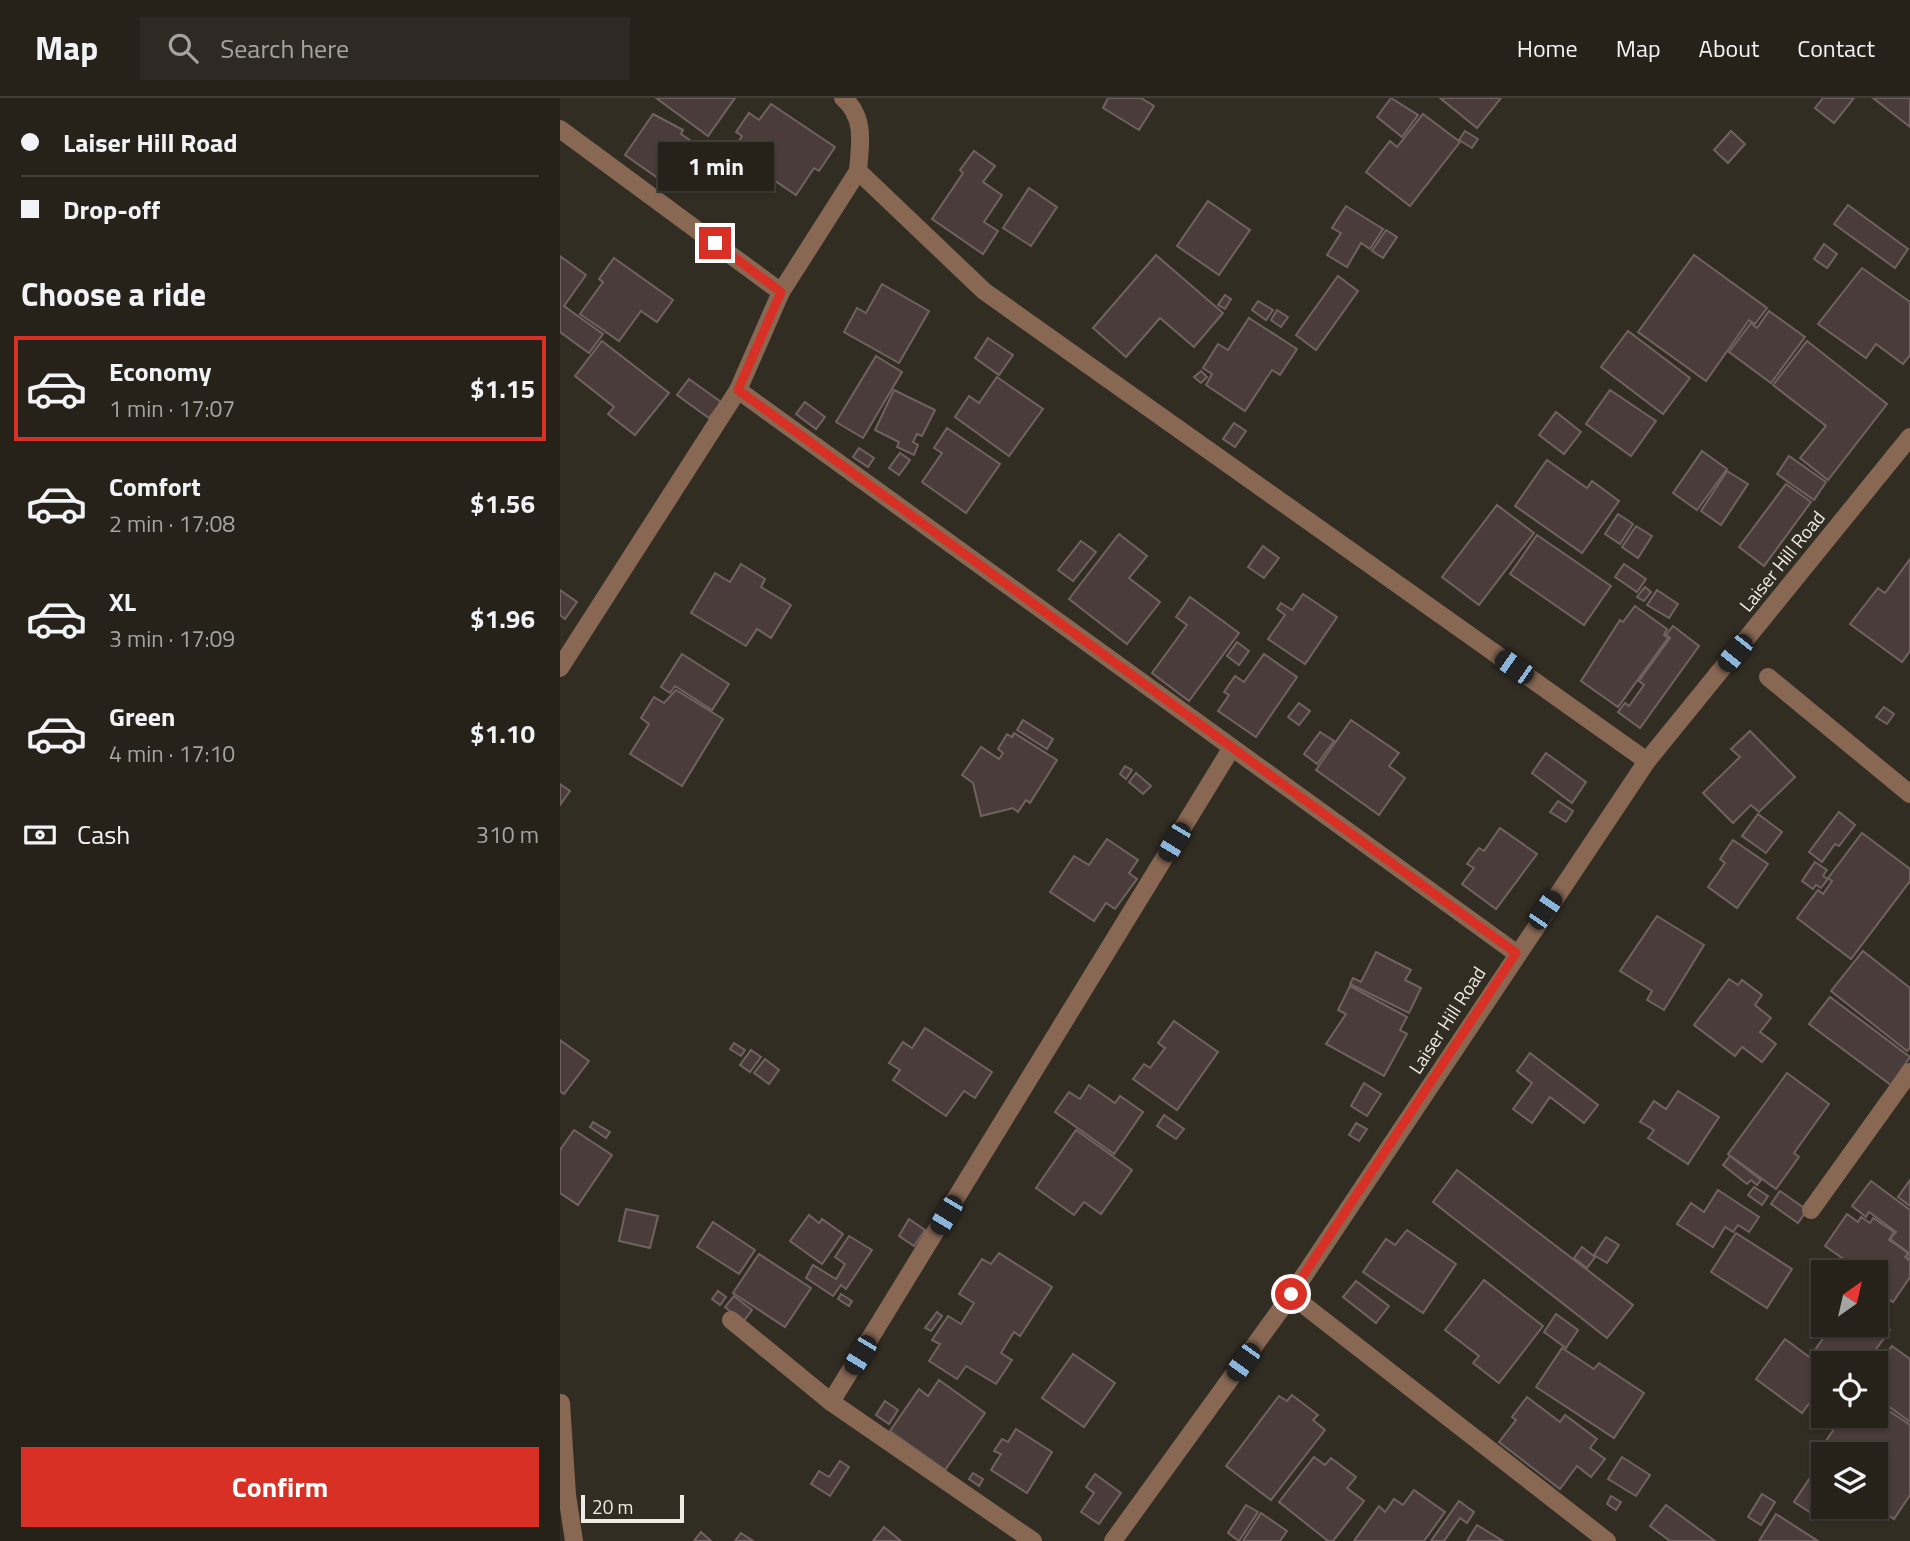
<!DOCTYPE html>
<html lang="en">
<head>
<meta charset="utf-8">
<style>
  body { margin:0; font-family:"Titillium Web",sans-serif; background:#2e2a23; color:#f1f3f6; height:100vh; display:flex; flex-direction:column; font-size:26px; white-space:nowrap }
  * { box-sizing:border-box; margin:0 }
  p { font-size:23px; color:#a4a4a2 }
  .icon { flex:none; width:38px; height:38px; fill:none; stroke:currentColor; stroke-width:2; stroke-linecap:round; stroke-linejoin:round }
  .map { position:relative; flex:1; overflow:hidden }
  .sheet { display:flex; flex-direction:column; background:#26221a; width:560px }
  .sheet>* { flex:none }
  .guide { display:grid; align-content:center; height:154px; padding:0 21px; background:#26221a }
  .needle { width:46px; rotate:34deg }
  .tools { position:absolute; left:1251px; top:1162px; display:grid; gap:14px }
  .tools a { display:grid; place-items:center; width:77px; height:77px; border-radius:0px; background:#26221a; box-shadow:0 2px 5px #0004,0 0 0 2px #423f39; font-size:35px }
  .scale { position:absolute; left:21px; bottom:18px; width:103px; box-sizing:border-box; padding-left:7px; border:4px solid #eeeae4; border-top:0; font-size:19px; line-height:24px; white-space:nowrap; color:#eeeae4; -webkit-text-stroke:5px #322d23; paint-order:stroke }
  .end { position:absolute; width:32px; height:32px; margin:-16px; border:9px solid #d93025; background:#fff; box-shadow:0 0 0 4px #fff }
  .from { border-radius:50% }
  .bubble { position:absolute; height:49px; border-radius:0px; background:#26221a; box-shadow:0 2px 5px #0004,0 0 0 2px #423f39; font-size:23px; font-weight:700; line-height:49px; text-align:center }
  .car { position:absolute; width:21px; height:42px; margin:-21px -10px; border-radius:9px; box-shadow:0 0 5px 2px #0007; background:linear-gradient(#222 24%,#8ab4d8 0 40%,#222 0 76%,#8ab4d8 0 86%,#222 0) }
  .guide b { display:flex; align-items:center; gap:24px; height:66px; font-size:26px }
  .guide b+b { border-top:2px solid #423f39 }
  .guide i { width:18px; height:18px; background:#f1f3f6 }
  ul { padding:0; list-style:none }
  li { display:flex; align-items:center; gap:21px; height:105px; margin:0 14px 10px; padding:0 7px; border:4px solid transparent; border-radius:0px }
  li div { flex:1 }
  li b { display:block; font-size:26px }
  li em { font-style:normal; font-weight:700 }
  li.on { border-color:#d93025 }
  li>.icon { width:63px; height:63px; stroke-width:1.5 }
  h2 { padding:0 21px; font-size:32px; line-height:84px }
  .pay { display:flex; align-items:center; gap:18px; height:77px; padding:0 21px; font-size:26px }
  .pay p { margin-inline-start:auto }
  .cta { display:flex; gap:14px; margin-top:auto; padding:14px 21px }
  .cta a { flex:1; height:80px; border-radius:0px; background:#d93025; color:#fff; font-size:28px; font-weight:700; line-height:80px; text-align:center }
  header { display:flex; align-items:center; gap:42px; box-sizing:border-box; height:98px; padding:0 35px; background:#26221a; border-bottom:2px solid #423f39 }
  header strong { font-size:33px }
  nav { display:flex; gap:38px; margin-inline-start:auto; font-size:24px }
  .search { width:490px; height:63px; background:#2e2a23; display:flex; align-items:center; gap:18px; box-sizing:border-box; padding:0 24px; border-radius:0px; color:#a4a4a2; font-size:26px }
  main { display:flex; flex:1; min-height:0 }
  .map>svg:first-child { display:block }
</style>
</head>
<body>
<header>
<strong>Map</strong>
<div class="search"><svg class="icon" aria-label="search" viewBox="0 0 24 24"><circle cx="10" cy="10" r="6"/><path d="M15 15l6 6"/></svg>Search here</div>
<nav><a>Home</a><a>Map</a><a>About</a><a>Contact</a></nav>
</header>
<main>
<section class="sheet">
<div class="guide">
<b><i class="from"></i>Laiser Hill Road</b>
<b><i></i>Drop-off</b>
</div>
<h2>Choose a ride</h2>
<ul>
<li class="on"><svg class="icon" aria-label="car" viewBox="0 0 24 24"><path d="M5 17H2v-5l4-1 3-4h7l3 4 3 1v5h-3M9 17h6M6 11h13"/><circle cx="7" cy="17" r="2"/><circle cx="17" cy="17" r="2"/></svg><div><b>Economy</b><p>1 min · 17:07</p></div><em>$1.15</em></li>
<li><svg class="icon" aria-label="car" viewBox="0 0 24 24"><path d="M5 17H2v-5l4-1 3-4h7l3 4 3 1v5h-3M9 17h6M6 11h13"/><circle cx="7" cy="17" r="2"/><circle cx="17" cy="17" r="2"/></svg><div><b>Comfort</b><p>2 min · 17:08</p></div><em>$1.56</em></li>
<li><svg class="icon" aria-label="car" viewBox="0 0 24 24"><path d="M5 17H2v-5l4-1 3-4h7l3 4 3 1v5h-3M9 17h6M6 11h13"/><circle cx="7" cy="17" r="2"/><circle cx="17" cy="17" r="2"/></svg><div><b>XL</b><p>3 min · 17:09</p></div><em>$1.96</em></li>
<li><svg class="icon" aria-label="car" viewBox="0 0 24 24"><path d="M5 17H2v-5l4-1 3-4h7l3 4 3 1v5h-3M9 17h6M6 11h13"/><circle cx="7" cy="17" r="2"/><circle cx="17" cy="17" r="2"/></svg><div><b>Green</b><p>4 min · 17:10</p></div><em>$1.10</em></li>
</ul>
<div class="pay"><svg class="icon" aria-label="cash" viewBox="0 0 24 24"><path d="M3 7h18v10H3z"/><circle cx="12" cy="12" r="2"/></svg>Cash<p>310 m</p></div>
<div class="cta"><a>Confirm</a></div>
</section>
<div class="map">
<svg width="1350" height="1443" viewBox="0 0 1350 1443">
  <rect width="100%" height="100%" fill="#322d23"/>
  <g fill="#493c3b" stroke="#706261" stroke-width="2">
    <path d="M96,0h79l-27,38z"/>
    <path d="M548,0h33l13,8 -15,24 -36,-22z"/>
    <path d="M831,0l27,17 -16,22 -25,-20z"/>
    <path d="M880,0h61l-24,30z"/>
    <path d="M1263,0h31l-20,25 -19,-15z"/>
    <path d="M1313,0h37v29z"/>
    <path d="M211,6l64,43 -16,24 -5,-3 -18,27 -37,-25 3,-4 -9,-6 5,-6 -19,-13 3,-5 -6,-4 13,-19 10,7z"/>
    <path d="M93,16l30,16 -2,4 13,9 -29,40 -40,-28z"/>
    <path d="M863,16l37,28 -50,64 -44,-34 24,-31 7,6z"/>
    <path d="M905,33l13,8 -6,9 -13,-8z"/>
    <path d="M1171,33l14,13 -17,19 -14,-13z"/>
    <path d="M414,53l21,15 -12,16 19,13 -18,27 14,9 -15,23 -51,-35 31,-46 -3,-3z"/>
    <path d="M469,90l28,19 -26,39 -28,-18z"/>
    <path d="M648,103l42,29 -31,45 -42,-29z"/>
    <path d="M1288,107l60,44 -13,19 -61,-44z"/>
    <path d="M786,108l37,23 -13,20 -9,-6 -14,24 -20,-12 14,-22 -9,-5z"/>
    <path d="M826,132l11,7 -14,21 -11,-7z"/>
    <path d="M1264,146l13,10 -10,14 -13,-9z"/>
    <path d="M596,157l67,58 -29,34 -34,-29 -34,39 -33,-29z"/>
    <path d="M1134,157l73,53 -12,16 -6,-4 -43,61 -68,-49z"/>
    <path d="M0,158l26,19 -22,31 39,28 -14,19 -29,-21z"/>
    <path d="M54,160l59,42 -16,22 -16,-11 -22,30 -39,-27 23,-32 -4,-3z"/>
    <path d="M1302,170l48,34v53l-7,9 -27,-20 -10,14 -48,-34z"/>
    <path d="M778,178l20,15 -42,59 -20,-15z"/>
    <path d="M322,186l47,27 -30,52 -55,-31 13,-24 9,5z"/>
    <path d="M665,197l6,4 -6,10 -7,-4z"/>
    <path d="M698,203l15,9 -7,10 -14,-10z"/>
    <path d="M717,212l11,7 -7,10 -10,-7z"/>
    <path d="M1209,213l36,26 -34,46 -42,-31 22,-29 6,5z"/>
    <path d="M689,220l48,31 -17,26 -8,-5 -27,41 -39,-26 6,-11 -9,-6 15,-24 10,6z"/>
    <path d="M1068,233l62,47 -27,36 -62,-47z"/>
    <path d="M428,240l25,17 -14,20 -24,-17z"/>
    <path d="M42,243l67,52 -34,42 -27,-21 6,-7 -39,-31z"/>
    <path d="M1247,243l80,63 -59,76 -28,-22 26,-32 -53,-41z"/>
    <path d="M316,258l26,16 -39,66 -27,-16z"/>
    <path d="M641,273l6,6 -6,6 -7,-6z"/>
    <path d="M437,279l46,32 -34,47 -54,-39 14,-21 10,7z"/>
    <path d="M129,281l32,23 -12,16 -32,-23z"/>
    <path d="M334,292l41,20 -13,26 -5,-2 -4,8 5,3 -4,10 -17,-8 2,-5 -24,-12z"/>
    <path d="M1050,292l46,31 -25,35 -45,-32z"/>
    <path d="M245,304l20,15 -9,12 -20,-15z"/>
    <path d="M996,314l25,20 -17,22 -25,-19z"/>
    <path d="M674,325l12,8 -11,16 -12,-8z"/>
    <path d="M387,330l53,36 -34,49 -44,-31 20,-29 -8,-5z"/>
    <path d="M299,350l15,10 -6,9 -15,-10z"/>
    <path d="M1142,353l25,18 -30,41 -24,-17z"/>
    <path d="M340,355l10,7 -11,15 -10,-7z"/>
    <path d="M1229,358l37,26 -12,18 -37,-26z"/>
    <path d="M987,362l40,28 5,-7 27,20 -37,52 -67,-47z"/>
    <path d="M1167,373l21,13 -27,41 -20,-14z"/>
    <path d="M1226,386l25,18 -47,64 -25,-19z"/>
    <path d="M937,407l37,28 -55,72 -37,-28z"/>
    <path d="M1058,416l15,10 -13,20 -15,-10z"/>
    <path d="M1076,428l16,10 -14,22 -16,-11z"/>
    <path d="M559,436l28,22 -18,22 31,24 -33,42 -58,-45z"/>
    <path d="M977,437l74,51 -27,39 -74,-51z"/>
    <path d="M521,443l15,11 -23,29 -15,-11z"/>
    <path d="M703,448l16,12 -15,20 -16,-11z"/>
    <path d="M1350,461v92l-8,11 -52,-38 28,-36 7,5z"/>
    <path d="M181,466l24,15 -4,8 30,18 -20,33 -14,-9 -11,17 -55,-33 24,-40 15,9z"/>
    <path d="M1064,466l22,15 -9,13 -22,-15z"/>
    <path d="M1085,489l6,5 -7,9 -7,-4z"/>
    <path d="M0,492l17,12 -12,17 -5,-4z"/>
    <path d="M1097,492l21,14 -9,14 -22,-13z"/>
    <path d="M743,496l34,23 -32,47 -37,-25 17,-24 -8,-6 4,-6 11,7z"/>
    <path d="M630,499l49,36 -50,68 -37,-28 35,-48 -11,-8z"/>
    <path d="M1075,508l32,23 -3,6 4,3 -50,69 -37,-26 39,-61 3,2z"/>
    <path d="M1113,528l26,20 -59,82 -22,-16 7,-9 4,3 15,-21 -5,-4 31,-43 -4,-3z"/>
    <path d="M677,544l12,9 -10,14 -12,-9z"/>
    <path d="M122,556l47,30 -17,26 -37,-24 -5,7 -9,-6z"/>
    <path d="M704,556l33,23 -41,60 -38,-26 11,-16 -5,-3 11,-16 9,6z"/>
    <path d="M116,592l47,29 -41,67 -52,-32 19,-30 -8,-6 13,-21 10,6z"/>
    <path d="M739,605l11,8 -11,14 -11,-8z"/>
    <path d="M1324,609l10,7 -7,10 -11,-7z"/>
    <path d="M463,622l30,19 -6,10 -30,-19z"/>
    <path d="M791,622l48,33 -10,13 16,12 -26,37 -63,-45z"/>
    <path d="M1190,633l45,46 -36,35 -8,-7 -18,18 -30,-30 37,-36 -9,-8z"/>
    <path d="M760,634l14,9 -17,23 -13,-10z"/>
    <path d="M454,635l43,27 -27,43 -4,-3 -8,12 -5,-4 -32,8 -8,-33 -11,-8 19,-28 18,12 4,-6 -5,-4 9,-15 5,3z"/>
    <path d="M986,655l40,29 -14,21 -40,-30z"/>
    <path d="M565,668l7,4 -6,9 -6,-5z"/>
    <path d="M576,675l15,13 -8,8 -14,-12z"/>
    <path d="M0,686l10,7 -10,14z"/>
    <path d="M998,703l15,10 -7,11 -16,-10z"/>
    <path d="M1279,714l16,13 -16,21 -4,-2 -13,18 -13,-10z"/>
    <path d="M1198,716l24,18 -16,21 -24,-17z"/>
    <path d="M940,730l37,26 -41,55 -34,-25 12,-16 -7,-4 12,-16 5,3z"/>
    <path d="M1302,735l48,36v12l-59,78 -54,-41 21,-28 5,4 9,-13 -4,-3z"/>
    <path d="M547,741l31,21 -9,13 8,6 -22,30 -9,-6 -12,18 -44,-29 24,-36 15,9z"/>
    <path d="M1173,742l35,24 -31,44 -29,-21 17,-24 -5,-4z"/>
    <path d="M1255,764l12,8 -4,6 5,3 -7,9 -5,-3 -3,4 -11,-8z"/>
    <path d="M1097,818l47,29 -40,65 -17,-10 5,-9 -32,-20z"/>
    <path d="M1303,853l47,37v60l-3,3 -76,-60z"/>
    <path d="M816,854l35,18 -6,10 16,8 -12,25 -59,-29 3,-6 8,4z"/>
    <path d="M1169,881l9,6 4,-5 20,15 -7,10 16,13 -11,14 16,12 -14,18 -20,-15 -7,9 -41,-31z"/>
    <path d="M790,888l57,31 -7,13 7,4 -23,42 -58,-32 20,-30 -8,-4z"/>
    <path d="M1270,899l80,60 -19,28 -82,-61z"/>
    <path d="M614,923l44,31 -41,58 -44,-31 11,-15 6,4 15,-20 -7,-5z"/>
    <path d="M365,930l67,44 -17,26 -11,-7 -18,25 -53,-36 7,-10 -11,-7 14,-21 9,6z"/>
    <path d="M0,942l29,21 -25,33 -4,-3z"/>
    <path d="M174,945l11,7 -4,6 -11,-7z"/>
    <path d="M191,952l10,7 -11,15 -10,-7z"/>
    <path d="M970,955l68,52 -14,18 -34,-26 -18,26 -19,-14 19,-26 -15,-12z"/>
    <path d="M205,961l14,11 -10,14 -15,-11z"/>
    <path d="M1227,975l42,31 -35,49 5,4 -23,32 -48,-35z"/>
    <path d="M804,985l17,11 -14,22 -16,-10z"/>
    <path d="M529,987l26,18 5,-7 23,16 -29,42 -59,-42 14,-20 11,7z"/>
    <path d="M1118,993l41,26 -31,47 -40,-26 6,-8 -14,-8 14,-21 12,8z"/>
    <path d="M604,1017l20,14 -8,10 -19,-13z"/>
    <path d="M33,1024l17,10 -4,6 -16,-11z"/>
    <path d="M796,1025l11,6 -8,12 -10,-6z"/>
    <path d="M14,1032l38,25 -34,50 -18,-12v-43z"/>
    <path d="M516,1032l56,40 -31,44 -17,-12 -10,13 -38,-27z"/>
    <path d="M1170,1058l31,24 -4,5 -6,-5 -4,4 -24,-19z"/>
    <path d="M897,1072l176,135 -26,33 -174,-136z"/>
    <path d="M1350,1082v26l-12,-9z"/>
    <path d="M1311,1083l39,29v50l-4,-3 3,-4 -19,-14 6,-7 -27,-20 -3,5 -14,-11z"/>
    <path d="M1194,1089l14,9 -6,9 -14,-10z"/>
    <path d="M1158,1092l41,27 -10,15 -11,-7 -5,7 -8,-5 -12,20 -36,-23 14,-21 13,9z"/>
    <path d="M1220,1093l27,19 -9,13 -27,-19z"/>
    <path d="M66,1111l32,7 -8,32 -31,-7z"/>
    <path d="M1287,1116l11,8 3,-5 9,6 3,-5 21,14 -5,8 19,13 -3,4 5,4v16l-17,25 -17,-12v-18h-26l-9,-6 4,-6 -20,-14z"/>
    <path d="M249,1117l10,8 3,-4 21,15 -21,30 -32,-23z"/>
    <path d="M349,1121l16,11 -11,16 -15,-10z"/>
    <path d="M153,1124l42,28 -16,24 -42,-27z"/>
    <path d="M847,1132l49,34 -33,49 -60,-41 23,-33 9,6z"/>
    <path d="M1176,1135l56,36 -25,39 -56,-36z"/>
    <path d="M289,1138l23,14 -26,39 -5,-4 -8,11 -27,-18 7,-13 23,14 9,-15 -10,-7z"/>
    <path d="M1046,1139l13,8 -12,18 -13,-8z"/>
    <path d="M1022,1149l13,10 -8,11 -13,-10z"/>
    <path d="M439,1155l53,34 -32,49 -6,-4 -13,21 11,7 -16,24 -30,-18 -9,13 -28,-18 11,-17 -8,-4 16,-24 13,8 13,-21 -15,-9 23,-35 9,5z"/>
    <path d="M199,1156l52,34 -26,39 -52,-34z"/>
    <path d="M924,1182l59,46 -44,57 -26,-20 6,-7 -34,-26z"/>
    <path d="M796,1183l33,25 -13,17 -33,-26z"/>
    <path d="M158,1193l8,6 -6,8 -8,-6z"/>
    <path d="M281,1196l11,7 -3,5 -11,-7z"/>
    <path d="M174,1198l18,14 -9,12 -18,-15z"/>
    <path d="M377,1214l5,4 -11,15 -6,-3z"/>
    <path d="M996,1216l22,16 -12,18 -22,-16z"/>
    <path d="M1264,1217v10h52v-5l14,10 -24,33h-33l-18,-13 11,-16 -10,-8z"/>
    <path d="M1225,1241l39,29v15l-22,30 -46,-34z"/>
    <path d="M1332,1248l18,13v63l-34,-25v-29z"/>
    <path d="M1002,1250l32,21 5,-6 45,30 -30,45 -78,-51z"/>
    <path d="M513,1256l42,29 -31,44 -42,-29z"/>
    <path d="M379,1282l46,33 -40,57 -55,-39 29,-42 9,7z"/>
    <path d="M732,1297l26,20 -5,5 12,10 -54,70 -45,-34 53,-70 8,5z"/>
    <path d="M967,1299l33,25 5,-7 32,24 -7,9 15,11 -14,18 -14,-11 -17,23 -61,-47 17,-22 -4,-3z"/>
    <path d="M325,1303l13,9 -9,14 -13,-9z"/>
    <path d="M1316,1304l34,23v70l-16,24 -18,-12v-53h-52v53h7l-9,13 -28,-18 29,-44 -6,-4 26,-38h33z"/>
    <path d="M456,1331l36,23 -25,41 -36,-23 10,-16 -7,-3 8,-12 6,3z"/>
    <path d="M754,1359l11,8 6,-7 25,19 -9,11 17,13 -31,40h-5l-49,-39z"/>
    <path d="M1062,1359l28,18 -14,21 -28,-17z"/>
    <path d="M280,1363l9,6 -19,29 -19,-12 8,-13 10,6z"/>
    <path d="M413,1375l10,6 -4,7 -10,-7z"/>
    <path d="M535,1376l26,19 -22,31 -18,-12 13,-19 -8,-6z"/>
    <path d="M854,1392l31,22 -21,29h-70l25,-35 6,6 9,-13 9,6z"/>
    <path d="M1202,1396l13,8 -14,23 -13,-8z"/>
    <path d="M1051,1398l10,6 -5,8 -9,-6z"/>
    <path d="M899,1403l15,11 -7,11 -7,-5 -16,23h-13z"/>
    <path d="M686,1407l12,7 -19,29 -11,-8z"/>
    <path d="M1106,1407l49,36h-45l-20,-15z"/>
    <path d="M701,1415l26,18 -7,10h-37z"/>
    <path d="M1216,1416l42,27h-59z"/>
    <path d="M917,1427l26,16h-36z"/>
    <path d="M324,1429l17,14h-28z"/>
    <path d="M141,1434l10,9h-17z"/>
    <path d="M181,1435l12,8h-18z"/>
  </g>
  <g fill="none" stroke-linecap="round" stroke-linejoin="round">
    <g stroke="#886853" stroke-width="18">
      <path d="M283,0c23,19 17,47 15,73l126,120 663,470"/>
      <path d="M0,31l221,163"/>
      <path d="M178,292l778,563"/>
      <path d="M0,570l178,-278 43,-98 77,-121"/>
      <path d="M1208,579l142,117"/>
      <path d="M1251,1112l99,-138"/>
      <path d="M731,1197l316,246"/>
      <path d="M171,1222l100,82 202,139"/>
      <path d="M271,1304l400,-653"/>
      <path d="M1,1305l6,92 7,46"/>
      <path d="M553,1443l178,-246 356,-534 263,-324"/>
    </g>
  </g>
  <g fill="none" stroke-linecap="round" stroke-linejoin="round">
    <path stroke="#d93025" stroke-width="9" d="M155,145l66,49 -43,98 778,563 -225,341"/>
  </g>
  <g text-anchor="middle" stroke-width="5" stroke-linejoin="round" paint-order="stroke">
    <g font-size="19" fill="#eeeae4" stroke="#322d23">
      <text transform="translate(1222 463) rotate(-51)" y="7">Laiser Hill Road</text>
      <text transform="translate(887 922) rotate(-57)" y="7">Laiser Hill Road</text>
    </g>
  </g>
</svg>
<div class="tools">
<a><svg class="needle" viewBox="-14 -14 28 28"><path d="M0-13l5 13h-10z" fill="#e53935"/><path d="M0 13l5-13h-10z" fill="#a4a4a2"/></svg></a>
<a><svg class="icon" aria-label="locate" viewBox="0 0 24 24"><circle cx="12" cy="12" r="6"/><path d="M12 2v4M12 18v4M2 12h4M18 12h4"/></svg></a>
<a><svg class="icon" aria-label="layers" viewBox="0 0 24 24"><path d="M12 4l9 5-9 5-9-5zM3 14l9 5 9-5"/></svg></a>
</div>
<div class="scale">20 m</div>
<i class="end from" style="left:731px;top:1196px"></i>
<i class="end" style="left:155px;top:145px"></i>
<div class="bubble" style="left:98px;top:44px;width:116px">1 min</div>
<i class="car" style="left:1175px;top:555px;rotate:219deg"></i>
<i class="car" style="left:954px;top:569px;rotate:305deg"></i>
<i class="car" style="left:614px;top:744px;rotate:211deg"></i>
<i class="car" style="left:985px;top:812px;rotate:34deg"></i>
<i class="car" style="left:386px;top:1117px;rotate:211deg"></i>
<i class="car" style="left:300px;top:1257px;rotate:211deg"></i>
<i class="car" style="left:683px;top:1264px;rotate:216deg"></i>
</div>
</main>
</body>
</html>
